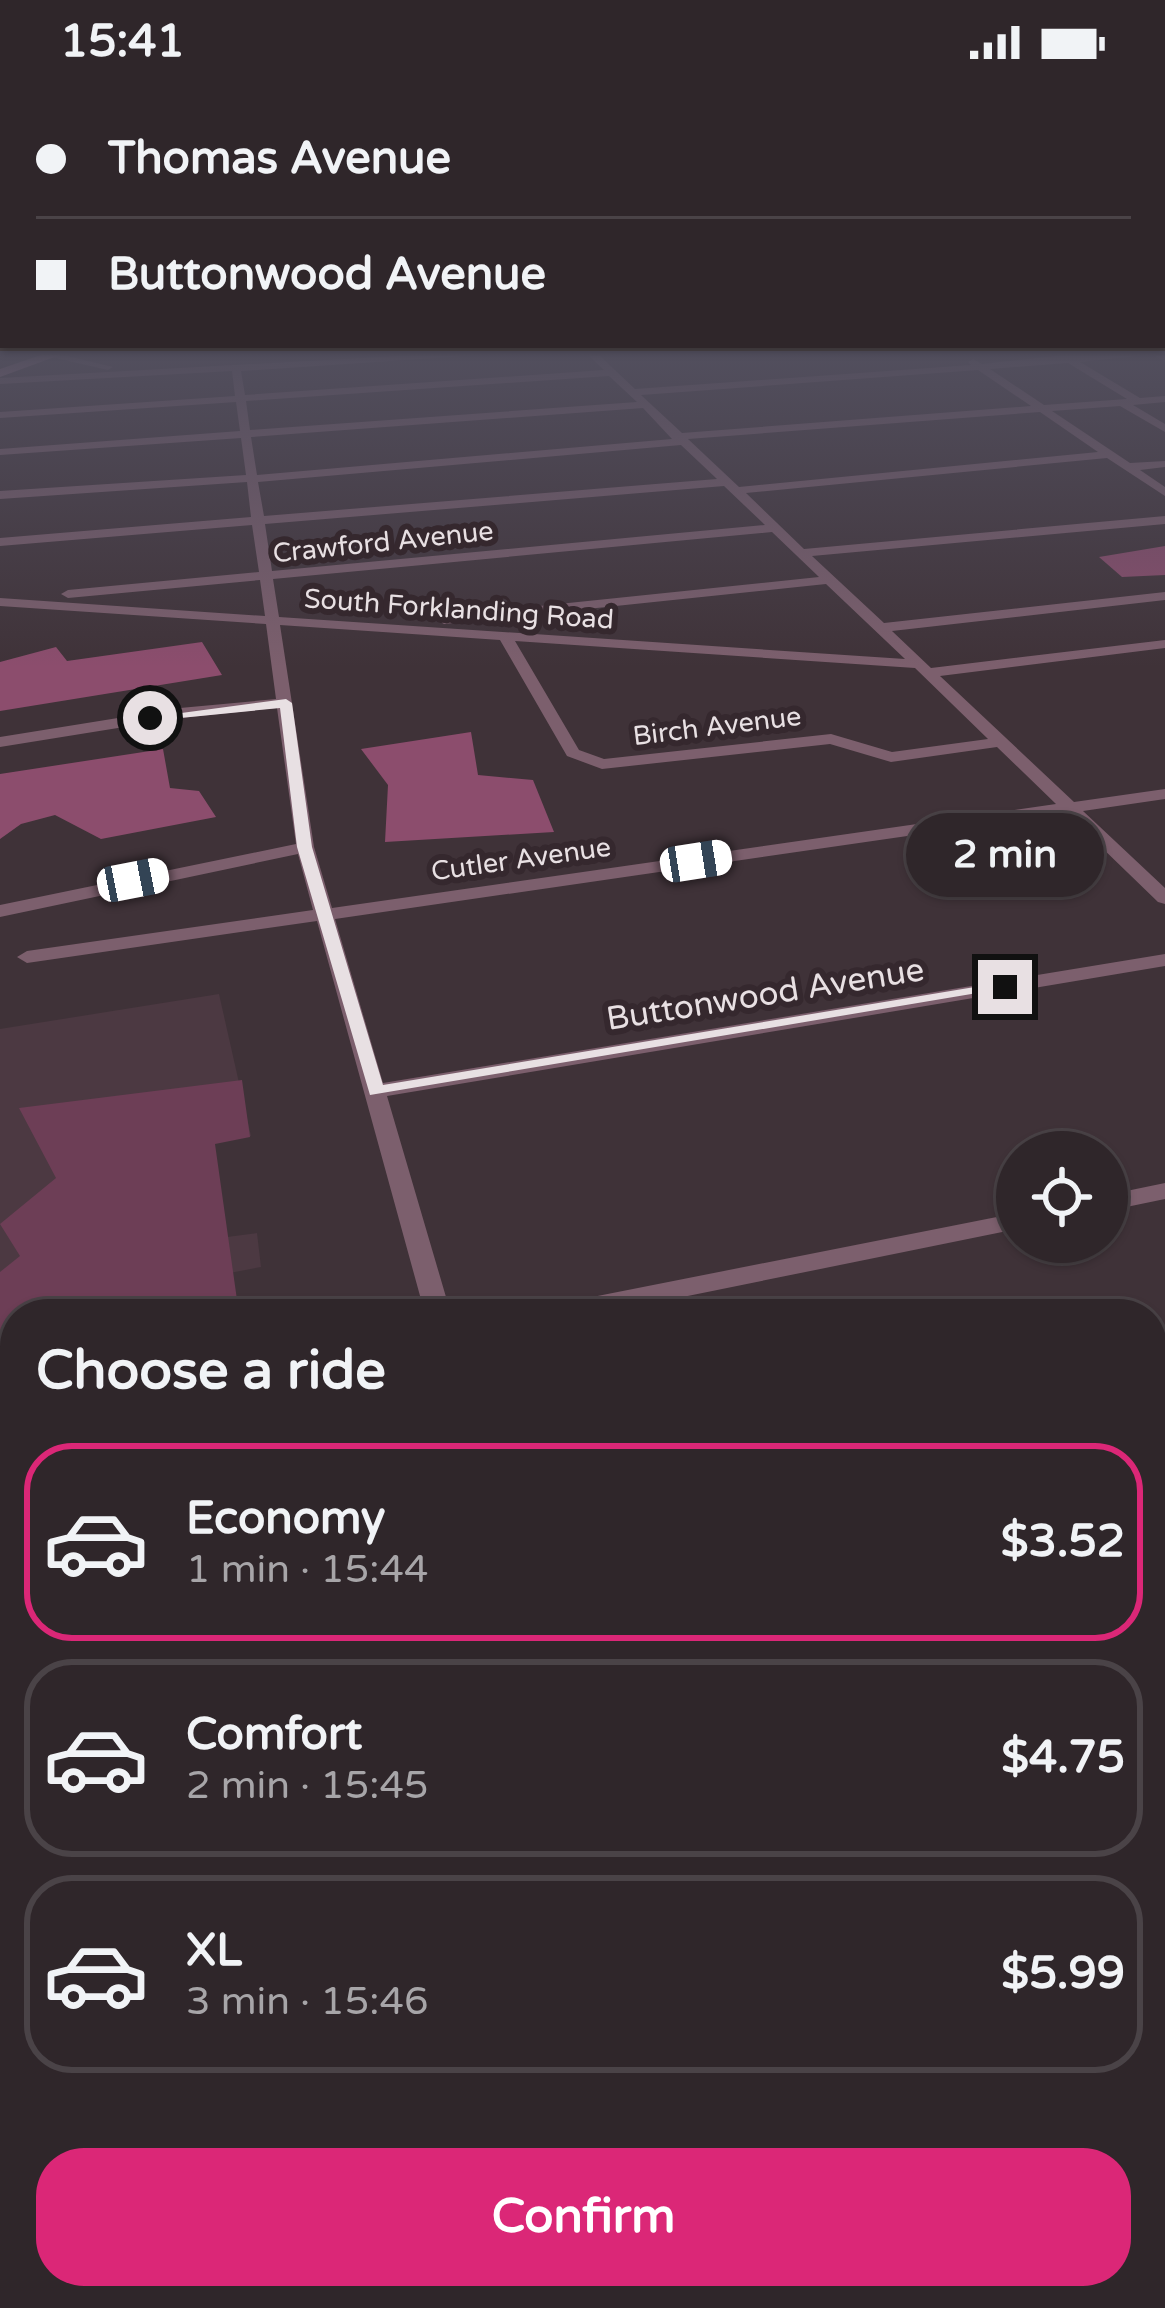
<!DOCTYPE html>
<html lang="en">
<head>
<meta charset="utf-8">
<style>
  body { margin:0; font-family:"Varela Round",sans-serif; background:#3b3236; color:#f1f3f6; height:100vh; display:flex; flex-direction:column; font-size:45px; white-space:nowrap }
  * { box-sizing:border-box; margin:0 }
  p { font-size:39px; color:#a7a5a8 }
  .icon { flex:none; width:66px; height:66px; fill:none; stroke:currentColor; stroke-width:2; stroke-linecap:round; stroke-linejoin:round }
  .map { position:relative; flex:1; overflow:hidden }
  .drawer { position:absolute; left:0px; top:1215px; width:1167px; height:1011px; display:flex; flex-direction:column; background:#2f262a; border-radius:48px 48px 0 0; box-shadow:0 3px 9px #0004,0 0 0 3px #4a4347 }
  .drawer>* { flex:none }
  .hud { position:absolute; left:0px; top:0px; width:1167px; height:264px; box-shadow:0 3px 9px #0004,0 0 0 3px #4a4347; display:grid; align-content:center; height:264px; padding:0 36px; background:#2f262a }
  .buttons { position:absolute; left:996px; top:1047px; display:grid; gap:24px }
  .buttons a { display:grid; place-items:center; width:132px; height:132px; border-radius:50%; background:#2f262a; box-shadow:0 3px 9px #0004,0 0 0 3px #4a4347; font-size:60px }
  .end { position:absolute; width:54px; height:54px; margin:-27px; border:15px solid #e8e0e3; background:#111; box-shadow:0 0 0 6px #111 }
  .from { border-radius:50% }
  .bubble { position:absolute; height:84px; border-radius:42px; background:#2f262a; box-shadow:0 3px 9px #0004,0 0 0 3px #4a4347; font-size:39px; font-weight:800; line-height:84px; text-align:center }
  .car { position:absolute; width:36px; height:72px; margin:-36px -18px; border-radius:15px; box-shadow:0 0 9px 3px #0007; background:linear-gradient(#fff 24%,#345 0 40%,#fff 0 76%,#345 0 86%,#fff 0) }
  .hud b { display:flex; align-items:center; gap:42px; height:114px; font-size:45px }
  .hud b+b { border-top:3px solid #4a4347 }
  .hud i { width:30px; height:30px; background:#f1f3f6 }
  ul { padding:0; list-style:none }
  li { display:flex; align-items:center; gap:36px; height:198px; margin:0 24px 18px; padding:0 12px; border:6px solid #4a4347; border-radius:48px }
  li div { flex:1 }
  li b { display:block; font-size:45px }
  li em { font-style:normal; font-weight:800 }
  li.selected { border-color:#db2777 }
  li>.icon { width:108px; height:108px; stroke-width:1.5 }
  h2 { padding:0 36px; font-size:54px; line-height:144px }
  .cta { display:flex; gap:24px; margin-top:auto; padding:24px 36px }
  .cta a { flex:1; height:138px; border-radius:48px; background:#db2777; color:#fff; font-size:48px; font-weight:800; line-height:138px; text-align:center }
  .status { display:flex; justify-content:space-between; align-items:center; height:84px; padding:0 60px; background:#2f262a; direction:ltr }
  .status svg { height:33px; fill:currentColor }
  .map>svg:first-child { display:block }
</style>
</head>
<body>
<div class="status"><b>15:41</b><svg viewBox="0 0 49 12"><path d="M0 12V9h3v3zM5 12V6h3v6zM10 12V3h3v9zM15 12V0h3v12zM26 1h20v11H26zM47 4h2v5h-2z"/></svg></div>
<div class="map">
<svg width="1165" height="2224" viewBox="0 0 1165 2224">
  <rect width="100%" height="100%" fill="#3f3238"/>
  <path fill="#4c3942" d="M219,910l32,142 -39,8 15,93 30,-4 4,34 -246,47v513l-15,4v-802z"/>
  <path fill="#6d3e56" d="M242,996l8,57 -35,7 24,170h-224v533l-15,5v-580l20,-16 -20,-32 56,-46 -37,-70z"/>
  <g fill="#8c4d6d">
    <path d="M1165,462v29l-43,2 -23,-20z"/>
    <path d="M202,558l20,33 -222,36v-49l56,-15 11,14z"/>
    <path d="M471,648l7,43 55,5 21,52 -169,10 3,-57 -27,-36z"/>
    <path d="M163,665l7,39 29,3 17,26 -115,22 -46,-24 -34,9 -21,15v-65z"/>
    <path d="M1165,1760v464h-1165v-456l15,-5v448h1137v-449z"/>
  </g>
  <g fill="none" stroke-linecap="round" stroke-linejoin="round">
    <g fill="#7c5f6d" fill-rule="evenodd">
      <path d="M42,271h21l50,12 -5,3z"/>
      <path d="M416,271h64l-239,16 4,24 359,-25 -16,-15h11l36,34 336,-24 -3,-3 5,-3 9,5 83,-9h82l-67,7 60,36 25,-2v6l-32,3 32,19v8l-45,-26 -68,5 78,52 35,-2v6l-25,3 25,17v9l-58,-38 -361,35 58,56 361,-33v8l-353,32 72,67 281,-31v8l-273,31 39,37 234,-28v8l-225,28 134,126 91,-13v10l-82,12 82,77v16l-7,-2 -92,-89 -731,106 48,164 782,-129v12l-778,130 64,218h-26l-108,-393 -290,42 -10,-6 10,-6 286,-41 -15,-56 -298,63v-12l296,-61 -19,-136 -97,10 -180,29v-10l180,-29 96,-9 -10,-75 -266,-18v-8l265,18 -5,-36 -192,18 -7,-4 7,-4 191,-18 -7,-47 -252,21v-8l251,-21 -4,-35 -247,17v-8l246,-16 -5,-37 -241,17v-6l240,-18 -4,-29 -236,16v-6l235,-16 -3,-25 -232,13v-6zM1068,279l59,36 -83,6 -54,-36zM978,286l53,36 -349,27 -41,-38zM609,292l28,26 -387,28 -4,-29zM643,324l29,31 -415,36 -6,-38zM1040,328l58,40 -359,35 -51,-48zM681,361l36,34 -453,37 -6,-34zM724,402l41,39 -493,46 -7,-47zM772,448l47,45 -375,39 -7,4 7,4 382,-40 79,75 -626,-42 -6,-38zM280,541l220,15 67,116 35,13 228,-25 61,18 106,-15 59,57 -724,104 -18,-61zM515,557l400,27 73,71 -96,13 -61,-18 -227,25 -25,-9z"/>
      <path d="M1154,271h11v7z"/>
      <path d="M1165,1099v16l-58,12v-16z"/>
      <path d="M1017,1129v16l-418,85h-60l4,-7 9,-2z"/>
      <path d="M1165,1445v24l-13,4v-26z"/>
      <path d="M15,1739v34l-15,5v-34z"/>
    </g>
    <path fill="#c085a1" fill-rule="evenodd" d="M41,271h19l-60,22v-8z"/>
  </g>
  <linearGradient id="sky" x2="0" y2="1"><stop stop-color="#231c1f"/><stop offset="0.46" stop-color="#524f5e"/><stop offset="1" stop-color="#524f5e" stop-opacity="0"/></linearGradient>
  <rect width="1165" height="583" fill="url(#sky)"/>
  <path fill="#e8e0e3" d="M286,615l6,4 20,144 71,238 622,-103 8,5 -643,108 -73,-248 -17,-139 -130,13 -6,-3z"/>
  <g text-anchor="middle" stroke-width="12" stroke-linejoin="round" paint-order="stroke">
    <g font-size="27" fill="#e8e0e3" stroke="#35282e">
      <text transform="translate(383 458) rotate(-6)" y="9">Crawford Avenue</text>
      <text transform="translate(459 525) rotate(4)" y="9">South Forklanding Road</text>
      <text transform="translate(717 642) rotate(-7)" y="9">Birch Avenue</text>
      <text transform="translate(521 775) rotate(-8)" y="9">Cutler Avenue</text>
    </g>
    <g font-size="33" fill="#e8e0e3" stroke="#35282e">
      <text transform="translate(765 909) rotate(-9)" y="12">Buttonwood Avenue</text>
    </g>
  </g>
</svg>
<div class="buttons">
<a><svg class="icon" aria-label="locate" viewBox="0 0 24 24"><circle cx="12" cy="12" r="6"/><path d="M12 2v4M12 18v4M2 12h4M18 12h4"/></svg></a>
</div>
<i class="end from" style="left:150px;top:634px"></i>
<i class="end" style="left:1005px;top:903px"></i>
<div class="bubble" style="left:906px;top:729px;width:198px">2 min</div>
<i class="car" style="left:696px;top:777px;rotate:81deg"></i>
<i class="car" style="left:133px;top:796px;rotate:79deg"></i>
<div class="hud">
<b><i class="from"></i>Thomas Avenue</b>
<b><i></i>Buttonwood Avenue</b>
</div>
<section class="drawer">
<h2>Choose a ride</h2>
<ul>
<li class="selected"><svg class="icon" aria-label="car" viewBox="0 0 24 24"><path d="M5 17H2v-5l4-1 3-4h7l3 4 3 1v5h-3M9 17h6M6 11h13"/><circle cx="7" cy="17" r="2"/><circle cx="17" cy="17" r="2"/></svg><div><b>Economy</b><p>1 min · 15:44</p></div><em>$3.52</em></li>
<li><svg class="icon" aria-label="car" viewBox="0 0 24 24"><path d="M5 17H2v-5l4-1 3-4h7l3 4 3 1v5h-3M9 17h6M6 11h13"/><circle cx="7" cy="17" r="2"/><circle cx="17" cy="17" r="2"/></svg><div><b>Comfort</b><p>2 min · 15:45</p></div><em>$4.75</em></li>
<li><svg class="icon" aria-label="car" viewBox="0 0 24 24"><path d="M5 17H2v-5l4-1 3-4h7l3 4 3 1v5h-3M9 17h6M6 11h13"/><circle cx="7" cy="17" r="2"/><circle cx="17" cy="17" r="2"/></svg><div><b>XL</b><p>3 min · 15:46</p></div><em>$5.99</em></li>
</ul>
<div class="cta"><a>Confirm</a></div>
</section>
</div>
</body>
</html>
